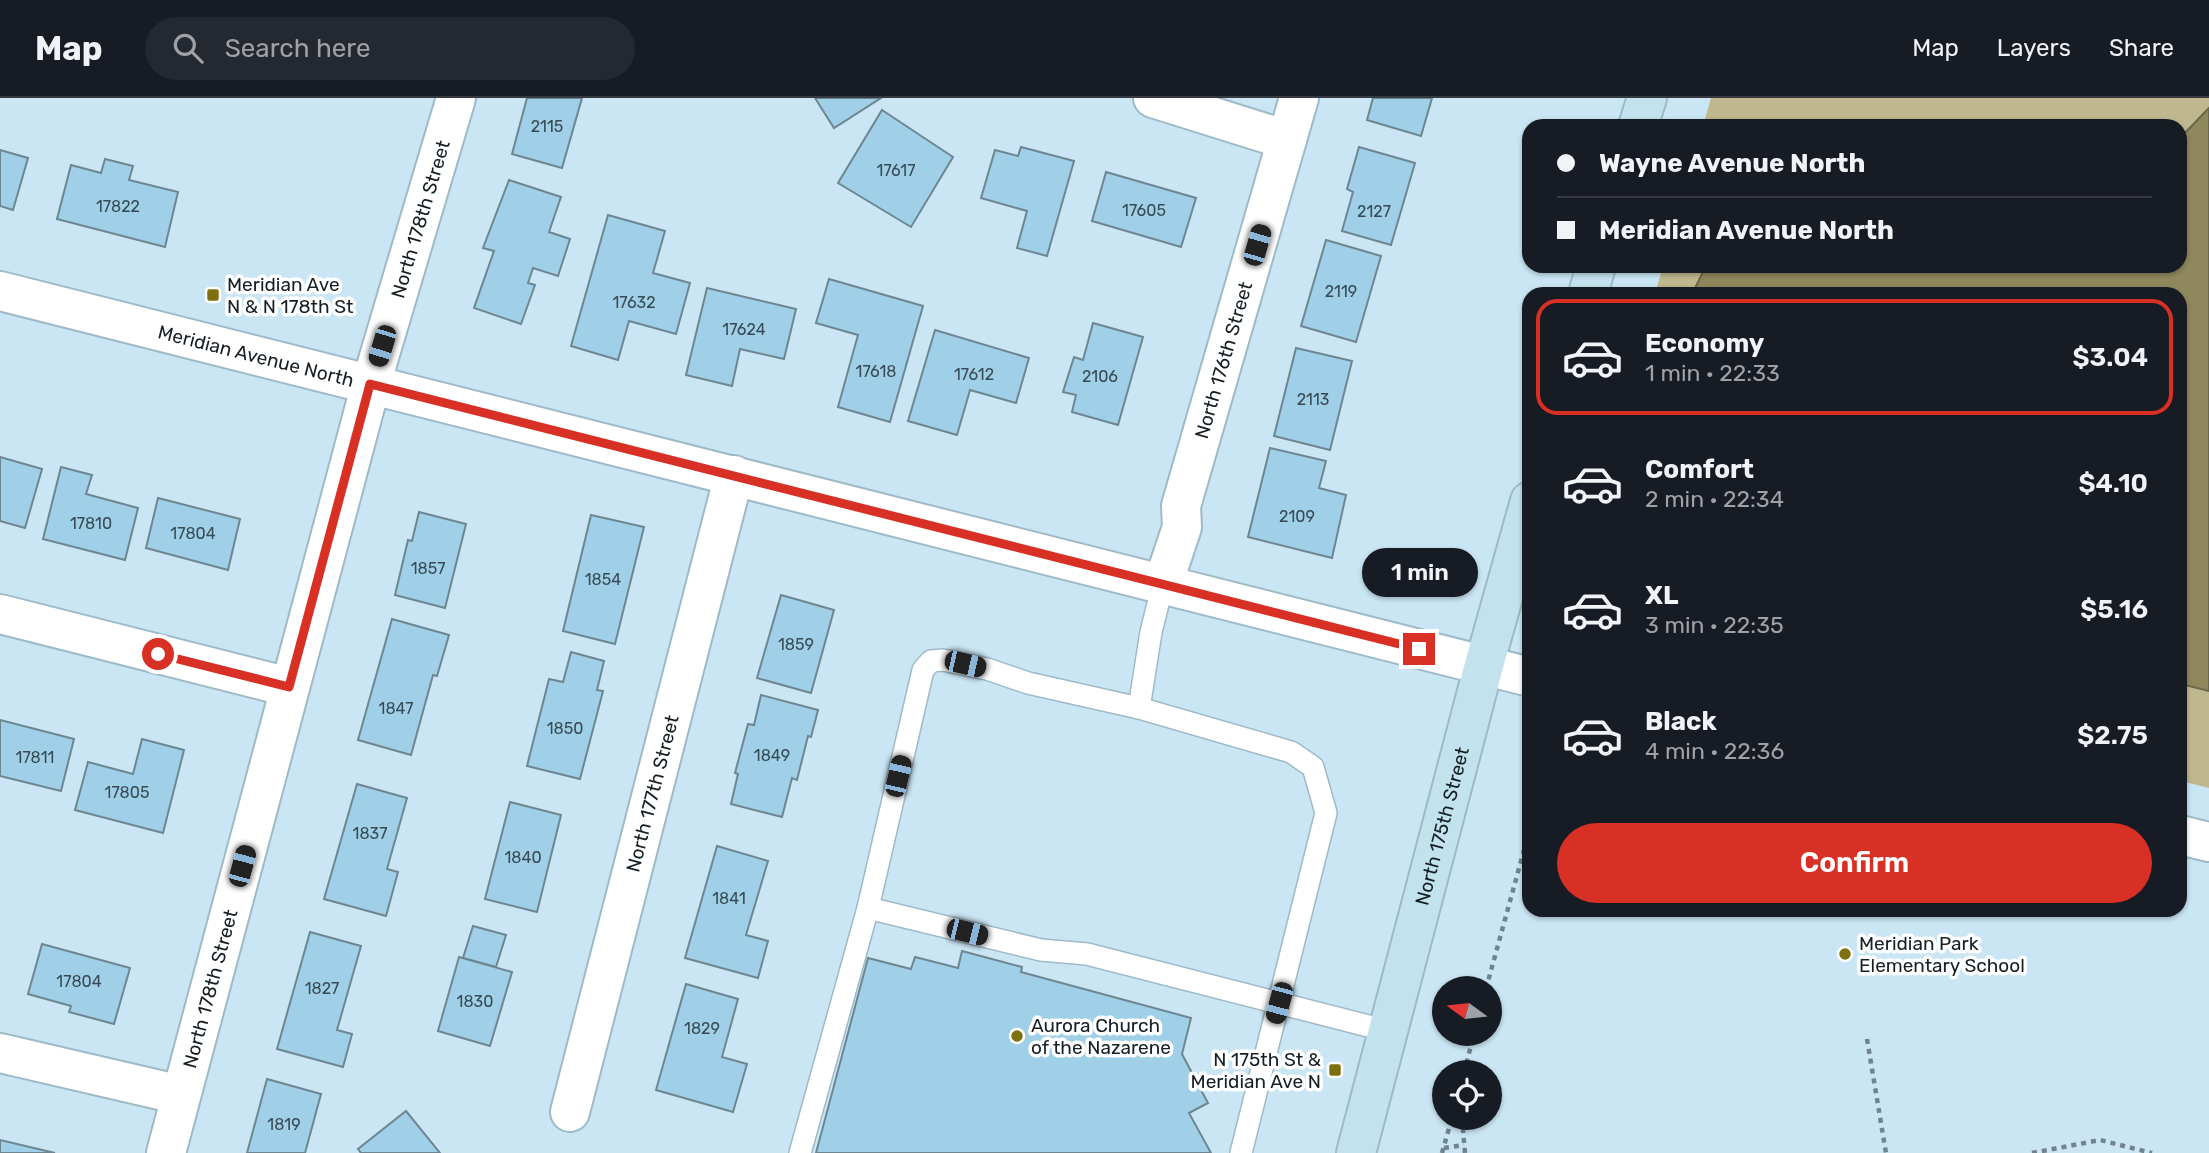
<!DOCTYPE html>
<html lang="en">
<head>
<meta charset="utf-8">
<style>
  body { margin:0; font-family:Rubik,sans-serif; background:#242831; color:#f1f3f6; height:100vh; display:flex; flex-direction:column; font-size:26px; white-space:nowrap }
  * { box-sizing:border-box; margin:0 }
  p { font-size:23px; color:#9ea1a6 }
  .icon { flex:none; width:38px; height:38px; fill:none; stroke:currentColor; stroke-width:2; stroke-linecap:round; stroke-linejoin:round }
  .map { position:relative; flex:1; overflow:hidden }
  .side { position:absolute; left:1522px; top:189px; width:665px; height:630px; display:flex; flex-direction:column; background:#171b24; border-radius:21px; box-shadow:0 2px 5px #0004 }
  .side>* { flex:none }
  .top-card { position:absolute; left:1522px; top:21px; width:665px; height:154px; border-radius:21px; box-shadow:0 2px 5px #0004; display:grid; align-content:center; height:154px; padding:0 35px; background:#171b24 }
  .needle { width:46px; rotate:285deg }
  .tools { position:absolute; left:1432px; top:878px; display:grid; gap:14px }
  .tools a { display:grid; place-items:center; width:70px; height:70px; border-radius:50%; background:#171b24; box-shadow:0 2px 5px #0004; font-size:35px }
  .end { position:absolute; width:32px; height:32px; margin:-16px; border:9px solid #d93025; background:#fff; box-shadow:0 0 0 4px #fff }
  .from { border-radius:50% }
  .bubble { position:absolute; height:49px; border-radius:24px; background:#171b24; box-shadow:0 2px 5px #0004; font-size:23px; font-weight:600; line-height:49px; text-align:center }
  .car { position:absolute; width:21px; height:42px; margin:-21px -10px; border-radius:9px; box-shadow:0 0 5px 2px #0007; background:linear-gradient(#222 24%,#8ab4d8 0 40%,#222 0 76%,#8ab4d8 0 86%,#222 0) }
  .top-card b { display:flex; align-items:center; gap:24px; height:66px; font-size:26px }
  .top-card b+b { border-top:2px solid #363941 }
  .top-card i { width:18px; height:18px; background:#f1f3f6 }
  ul { padding:12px 0 0; list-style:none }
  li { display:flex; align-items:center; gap:21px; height:116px; margin:0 14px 10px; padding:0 21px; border:4px solid transparent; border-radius:21px }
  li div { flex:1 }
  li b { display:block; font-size:26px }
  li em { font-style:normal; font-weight:600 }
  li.on { border-color:#d93025 }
  li>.icon { width:63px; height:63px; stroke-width:1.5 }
  .primary-button { display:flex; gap:14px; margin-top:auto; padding:14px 35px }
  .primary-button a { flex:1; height:80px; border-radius:42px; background:#d93025; color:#fff; font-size:28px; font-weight:600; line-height:80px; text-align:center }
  header { display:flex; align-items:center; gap:42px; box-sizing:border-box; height:98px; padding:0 35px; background:#171b24; border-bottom:2px solid #363941 }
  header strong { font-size:33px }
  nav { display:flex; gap:38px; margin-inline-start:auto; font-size:24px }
  .search { width:490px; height:63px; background:#242831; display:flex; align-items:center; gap:18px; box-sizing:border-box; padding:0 24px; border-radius:38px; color:#9ea1a6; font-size:26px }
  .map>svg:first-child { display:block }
</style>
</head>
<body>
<header>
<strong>Map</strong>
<div class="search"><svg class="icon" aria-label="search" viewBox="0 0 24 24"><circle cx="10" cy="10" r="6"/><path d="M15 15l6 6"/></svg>Search here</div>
<nav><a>Map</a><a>Layers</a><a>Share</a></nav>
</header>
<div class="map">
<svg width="2209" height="1055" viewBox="0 0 2209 1055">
  <rect width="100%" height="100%" fill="#cae6f4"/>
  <path fill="#bfb88f" d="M1711,0h498v690l-28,-7 -1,-487h-525l8,-28h517v-140h-477z"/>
  <path fill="#8f885d" stroke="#6a684c" stroke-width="2" d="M2209,10v583l-28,-7 -1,-390h-488l14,-28h474l1,-129z"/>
  <g fill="#a0d0e7" stroke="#6d8692" stroke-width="2">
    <path d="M527,0h55l-20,70 -50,-14z"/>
    <path d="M815,0h66l-47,30z"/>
    <path d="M1373,0h59l-11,38 -54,-16z"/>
    <path d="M882,12l71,47 -42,70 -73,-44z"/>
    <path d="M1021,49l53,14 -27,95 -30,-8 10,-37 -46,-13 14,-48 23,6z"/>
    <path d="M1359,49l56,16 -24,82 -49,-14 11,-39 -6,-3z"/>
    <path d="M0,52l28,8 -15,52 -13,-4z"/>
    <path d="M105,61l28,7 -4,14 49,12 -13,55 -108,-28 14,-54 30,8z"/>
    <path d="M1106,74l90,26 -15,49 -89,-26z"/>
    <path d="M509,82l52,17 -12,35 21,7 -12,37 -25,-8 -5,15 7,2 -14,39 -47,-16 20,-57 -11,-3z"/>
    <path d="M608,117l57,16 -12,42 37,10 -14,51 -47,-13 -11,39 -47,-14z"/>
    <path d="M1326,142l55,16 -25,86 -55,-16z"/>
    <path d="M829,181l94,27 -33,116 -52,-15 20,-72 -42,-12z"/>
    <path d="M707,190l89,21 -12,50 -44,-10 -8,37 -46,-11z"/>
    <path d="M1093,225l50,14 -25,88 -46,-13 4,-17 -13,-3 11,-35 9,3z"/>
    <path d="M935,232l94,28 -13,45 -46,-13 -13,45 -49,-14z"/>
    <path d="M1296,250l56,13 -22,89 -56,-14z"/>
    <path d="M1270,350l56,13 -7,27 27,7 -14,63 -84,-21z"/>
    <path d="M0,359l42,12 -17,59 -25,-7z"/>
    <path d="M61,369l31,8 -6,19 52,14 -13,52 -82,-21z"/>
    <path d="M158,400l82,21 -12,51 -82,-22z"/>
    <path d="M419,414l47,12 -21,84 -50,-13 13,-55 4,1z"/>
    <path d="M591,417l53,12 -29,117 -52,-13z"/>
    <path d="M781,497l53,15 -23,83 -54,-15z"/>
    <path d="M392,521l57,16 -12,41 -4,-1 -22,80 -53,-15z"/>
    <path d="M571,554l33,9 -7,29 6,1 -23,88 -53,-13 22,-87 14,3z"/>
    <path d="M761,597l57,15 -7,27 -3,-1 -11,44 -5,-2 -10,39 -51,-13 7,-30 -3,-1 13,-49 6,1z"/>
    <path d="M0,622l74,19 -13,52 -61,-15z"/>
    <path d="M142,641l42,11 -21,83 -88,-23 13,-48 45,12z"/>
    <path d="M357,686l50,14 -20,71 11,3 -12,44 -62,-17z"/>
    <path d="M510,704l51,13 -24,97 -52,-13z"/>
    <path d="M717,748l51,15 -22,74 22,6 -10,37 -73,-20z"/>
    <path d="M473,828l33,9 -10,32 -33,-9z"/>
    <path d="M310,834l51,14 -24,84 15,4 -9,33 -66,-18z"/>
    <path d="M42,846l88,24 -16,56 -45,-12 2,-6 -43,-12z"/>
    <path d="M962,853l60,16 -1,5 170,46 -9,36 26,49 -19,10 22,40h-395l52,-195 43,11 4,-12 43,11z"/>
    <path d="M459,859l53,15 -22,74 -52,-15z"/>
    <path d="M686,886l52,15 -16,58 25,7 -14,48 -77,-22z"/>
    <path d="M267,981l54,15 -16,59h-58z"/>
    <path d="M406,1013l34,42h-79l-3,-4z"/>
    <path d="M0,1042l55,13h-55z"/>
  </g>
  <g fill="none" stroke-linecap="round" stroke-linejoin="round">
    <g stroke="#9fbac7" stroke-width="24">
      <g id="service">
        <path d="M1139,610l12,-76 12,-48"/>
        <path d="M868,810l173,42 46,4 301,77"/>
        <path d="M800,1055l68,-245 55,-238 8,-9 12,-1 44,9 41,14 111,25 152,44 22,15 13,46 -85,340"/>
      </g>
    </g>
    <g stroke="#9fbac7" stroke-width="42">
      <g id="minor">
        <path d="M1153,0l134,42"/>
        <path id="s1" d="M1163,486l19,-57 -1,-21 118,-408"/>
        <path d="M0,516l289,73"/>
        <path d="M0,955l181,42"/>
        <path id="s2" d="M570,1014l164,-637"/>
        <path id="s3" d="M166,1055l205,-769 85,-286"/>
      </g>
    </g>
    <g stroke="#9fbac7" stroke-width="42">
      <g id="tertiary">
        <path id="s4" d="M0,193l1530,386"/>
        <path d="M2180,737l29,7"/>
      </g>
    </g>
    <g stroke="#9fbac7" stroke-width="42">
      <g id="secondary">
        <path d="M1638,28l9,-28"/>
        <path d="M1588,196l8,-28"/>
        <path id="s5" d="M1356,1055l128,-488 46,-164"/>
      </g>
    </g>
    <g stroke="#71848e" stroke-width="4.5" stroke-dasharray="5 5" stroke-linecap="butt">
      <path d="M1486,891l44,-161"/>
      <path d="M1867,941l19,114"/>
      <path d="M1464,975l10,-39"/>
      <path d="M1462,1020l3,35"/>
      <path d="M1444,1050l20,-3"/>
      <path d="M1442,1055l10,-35"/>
      <path d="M2032,1055l68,-13 52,13"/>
    </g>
    <use href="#service" stroke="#fff" stroke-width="21"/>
    <use href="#minor" stroke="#fff" stroke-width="38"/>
    <use href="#tertiary" stroke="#fff" stroke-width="38"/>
    <use href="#secondary" stroke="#c2e2ee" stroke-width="38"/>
  </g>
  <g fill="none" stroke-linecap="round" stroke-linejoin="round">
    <path stroke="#d93025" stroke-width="9" d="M158,556l131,33 81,-303 1049,265"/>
  </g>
  <g fill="#7e700f" stroke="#fff" stroke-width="2.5">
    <rect x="206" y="190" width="14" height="14" rx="3.5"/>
    <circle cx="1845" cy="856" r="7"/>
    <circle cx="1017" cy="938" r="7"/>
    <rect x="1328" y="965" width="14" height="14" rx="3.5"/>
  </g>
  <g text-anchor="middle" stroke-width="7" stroke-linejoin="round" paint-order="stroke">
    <g font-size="16" fill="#384b55">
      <text x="547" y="34">2115</text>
      <text x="896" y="78">17617</text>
      <text x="118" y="114">17822</text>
      <text x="1144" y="118">17605</text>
      <text x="1374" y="119">2127</text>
      <text x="1341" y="199">2119</text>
      <text x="634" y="210">17632</text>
      <text x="744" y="237">17624</text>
      <text x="876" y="279">17618</text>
      <text x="974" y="282">17612</text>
      <text x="1100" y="284">2106</text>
      <text x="1313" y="307">2113</text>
      <text x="1297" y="424">2109</text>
      <text x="91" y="431">17810</text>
      <text x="193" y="441">17804</text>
      <text x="428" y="476">1857</text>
      <text x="603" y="487">1854</text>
      <text x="796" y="552">1859</text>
      <text x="396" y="616">1847</text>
      <text x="565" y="636">1850</text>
      <text x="772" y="663">1849</text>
      <text x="35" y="665">17811</text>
      <text x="127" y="700">17805</text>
      <text x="370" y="741">1837</text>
      <text x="523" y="765">1840</text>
      <text x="729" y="806">1841</text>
      <text x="79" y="889">17804</text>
      <text x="322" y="896">1827</text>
      <text x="475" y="909">1830</text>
      <text x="702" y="936">1829</text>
      <text x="284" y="1032">1819</text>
    </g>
    <g font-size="19" fill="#151f24" stroke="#fff">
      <text dy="7" stroke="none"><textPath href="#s3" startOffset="968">North 178th Street</textPath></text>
      <text dy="7" stroke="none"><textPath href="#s4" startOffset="264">Meridian Avenue North</textPath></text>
      <text dy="7" stroke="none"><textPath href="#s1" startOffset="233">North 176th Street</textPath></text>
      <text dy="7" stroke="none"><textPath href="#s2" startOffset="329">North 177th Street</textPath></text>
      <text dy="7" stroke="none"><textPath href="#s5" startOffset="338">North 175th Street</textPath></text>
      <text dy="7" stroke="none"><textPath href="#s3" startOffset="170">North 178th Street</textPath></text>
    </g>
    <g font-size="19" fill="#151f24" stroke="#fff" text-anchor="start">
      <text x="227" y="193">Meridian Ave<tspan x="227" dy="22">N &amp; N 178th St</tspan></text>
      <text x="1859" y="852">Meridian Park<tspan x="1859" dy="22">Elementary School</tspan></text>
      <text x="1031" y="934">Aurora Church<tspan x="1031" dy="22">of the Nazarene</tspan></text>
      <text x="1321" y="968" text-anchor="end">N 175th St &amp;<tspan x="1321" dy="22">Meridian Ave N</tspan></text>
    </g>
  </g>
</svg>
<div class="tools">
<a><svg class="needle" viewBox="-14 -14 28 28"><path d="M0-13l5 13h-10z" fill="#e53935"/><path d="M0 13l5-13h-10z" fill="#9ea1a6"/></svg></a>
<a><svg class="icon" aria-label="locate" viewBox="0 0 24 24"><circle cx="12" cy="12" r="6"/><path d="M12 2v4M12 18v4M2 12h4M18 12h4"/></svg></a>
</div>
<i class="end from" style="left:158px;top:556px"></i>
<i class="end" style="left:1419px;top:551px"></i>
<div class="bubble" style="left:1362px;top:450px;width:116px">1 min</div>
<i class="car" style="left:1257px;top:147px;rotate:16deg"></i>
<i class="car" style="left:382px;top:248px;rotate:197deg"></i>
<i class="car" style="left:965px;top:566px;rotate:103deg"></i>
<i class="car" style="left:898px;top:678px;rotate:13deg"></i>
<i class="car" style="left:242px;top:768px;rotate:15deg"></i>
<i class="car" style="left:967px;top:834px;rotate:104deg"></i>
<i class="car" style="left:1279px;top:905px;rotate:195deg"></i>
<div class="top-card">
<b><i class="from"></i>Wayne Avenue North</b>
<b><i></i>Meridian Avenue North</b>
</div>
<section class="side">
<ul>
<li class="on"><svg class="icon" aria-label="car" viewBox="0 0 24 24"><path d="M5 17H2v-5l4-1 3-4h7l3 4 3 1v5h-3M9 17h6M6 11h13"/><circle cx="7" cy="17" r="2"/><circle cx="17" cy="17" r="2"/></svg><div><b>Economy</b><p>1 min · 22:33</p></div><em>$3.04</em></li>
<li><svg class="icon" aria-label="car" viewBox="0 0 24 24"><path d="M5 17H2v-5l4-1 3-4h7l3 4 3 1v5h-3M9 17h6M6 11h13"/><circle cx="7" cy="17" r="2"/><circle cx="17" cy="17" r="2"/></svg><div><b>Comfort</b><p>2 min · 22:34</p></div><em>$4.10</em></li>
<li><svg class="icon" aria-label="car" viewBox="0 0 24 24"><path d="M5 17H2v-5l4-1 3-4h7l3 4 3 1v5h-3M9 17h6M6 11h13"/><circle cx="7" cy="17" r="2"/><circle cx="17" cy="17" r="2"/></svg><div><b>XL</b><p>3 min · 22:35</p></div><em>$5.16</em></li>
<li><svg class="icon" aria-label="car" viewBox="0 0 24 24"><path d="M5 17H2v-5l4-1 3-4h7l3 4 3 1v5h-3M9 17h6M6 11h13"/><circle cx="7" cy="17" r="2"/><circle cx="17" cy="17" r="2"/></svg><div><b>Black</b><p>4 min · 22:36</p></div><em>$2.75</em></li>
</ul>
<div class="primary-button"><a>Confirm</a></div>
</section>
</div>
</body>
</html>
